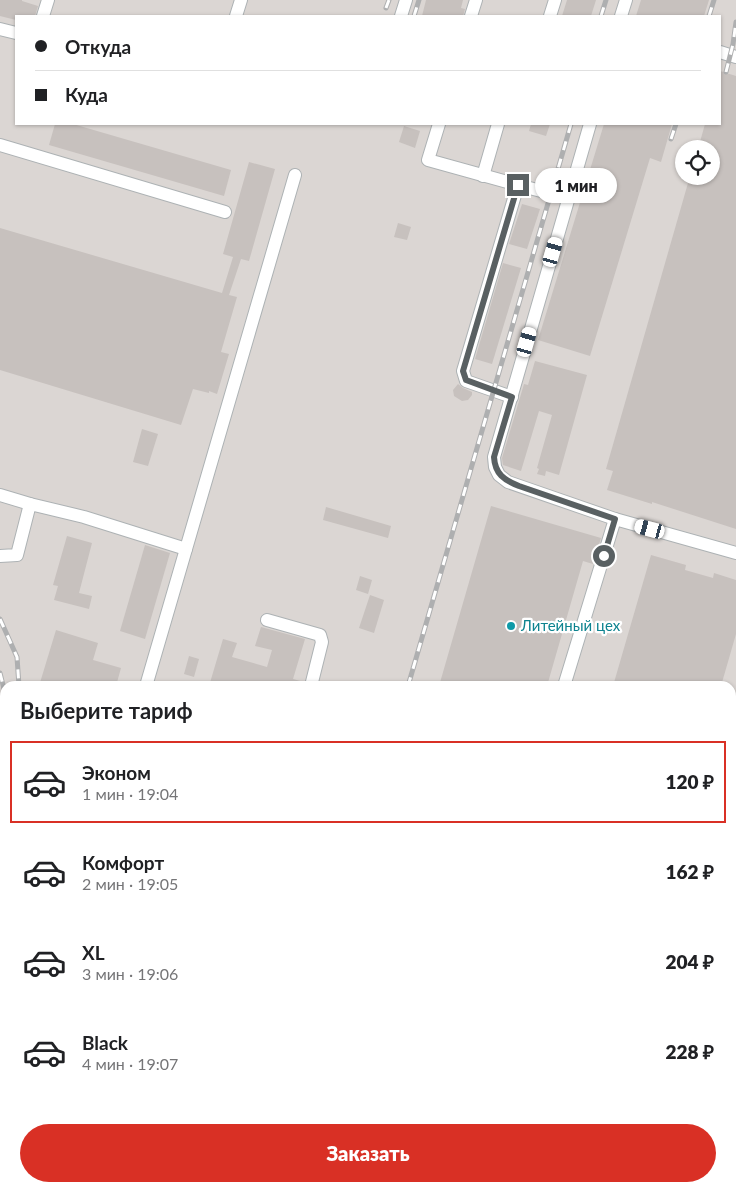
<!DOCTYPE html>
<html lang="ru">
<head>
<meta charset="utf-8">
<style>
  body { margin:0; font-family:Lato,sans-serif; background:#f2f2f2; color:#202124; height:100vh; display:flex; flex-direction:column; font-size:19px; white-space:nowrap }
  * { box-sizing:border-box; margin:0 }
  p { font-size:16px; color:#757577 }
  .icon { flex:none; width:28px; height:28px; fill:none; stroke:currentColor; stroke-width:2; stroke-linecap:round; stroke-linejoin:round }
  .map { position:relative; flex:1; overflow:hidden }
  .details { position:absolute; left:0px; top:681px; width:736px; height:511px; display:flex; flex-direction:column; background:#fff; border-radius:15px 15px 0 0; box-shadow:0 1px 4px #0004 }
  .details>* { flex:none }
  .guide { position:absolute; left:15px; top:15px; width:706px; height:110px; border-radius:0px; box-shadow:0 1px 4px #0004; display:grid; align-content:center; height:110px; padding:0 20px; background:#fff }
  .buttons { position:absolute; left:675px; top:140px; display:grid; gap:10px }
  .buttons a { display:grid; place-items:center; width:45px; height:45px; border-radius:50%; background:#fff; box-shadow:0 1px 4px #0004; font-size:25px }
  .end { position:absolute; width:22px; height:22px; margin:-11px; border:6px solid #596062; background:#fff; box-shadow:0 0 0 2px #fff }
  .from { border-radius:50% }
  .bubble { position:absolute; height:35px; border-radius:18px; background:#fff; box-shadow:0 1px 4px #0004; font-size:16px; font-weight:800; line-height:35px; text-align:center }
  .car { position:absolute; width:15px; height:30px; margin:-15px -8px; border-radius:6px; box-shadow:0 0 4px 1px #0007; background:linear-gradient(#fff 24%,#345 0 40%,#fff 0 76%,#345 0 86%,#fff 0) }
  .guide b { display:flex; align-items:center; gap:18px; height:48px; font-size:19px }
  .guide b+b { border-top:1px solid #e0e0e0 }
  .guide i { width:12px; height:12px; background:#202124 }
  ul { padding:0; list-style:none }
  li { display:flex; align-items:center; gap:15px; height:82px; margin:0 10px 8px; padding:0 10px; border:2px solid transparent; border-radius:0px }
  li div { flex:1 }
  li b { display:block; font-size:19px }
  li em { font-style:normal; font-weight:800 }
  li.current { border-color:#d93025 }
  li>.icon { width:45px; height:45px; stroke-width:1.5 }
  h2 { padding:0 20px; font-size:22px; line-height:60px }
  .primary-button { display:flex; gap:10px; margin-top:auto; padding:10px 20px }
  .primary-button a { flex:1; height:58px; border-radius:30px; background:#d93025; color:#fff; font-size:20px; font-weight:800; line-height:58px; text-align:center }
  .map>svg:first-child { display:block }
</style>
</head>
<body>
<div class="map">
<svg width="736" height="1192" viewBox="0 0 736 1192">
  <rect width="100%" height="100%" fill="#ece6e1"/>
  <path fill="#dbd6d3" fill-rule="evenodd" d="M0,0h736v1192h-736zM16,16h704v108h-704zM684,149h27v27h-27zM5,686h726v502h-726z"/>
  <g fill="#c7c1be">
    <path d="M0,0h22v1l16,5 -3,10h-19v4l-16,-4z"/>
    <path d="M426,0h37l-2,8 4,1 -2,7h-41z"/>
    <path d="M567,0h29l-5,16h-29z"/>
    <path d="M641,0h68l-5,16h-68z"/>
    <path d="M720,71l16,5v453l-84,-27v2l-45,-14 6,-19 -7,-2 84,-293h21v-27h-13l7,-25h15z"/>
    <path d="M55,124h18l158,46 -7,26 -175,-51z"/>
    <path d="M531,124h19l-4,12 -17,-5z"/>
    <path d="M604,124h68l-11,38 -11,-4 -60,198 -52,-16z"/>
    <path d="M404,126l16,5 -5,17 -16,-6z"/>
    <path d="M249,162l26,7 -26,92 -8,-2 -12,36 8,2 -16,55 8,2 -12,40 -8,-3v2l-16,-4 -12,36 -181,-55v-142l222,65 11,-36 -10,-3z"/>
    <path d="M522,204l18,5 -13,40 -18,-5z"/>
    <path d="M398,223l13,4 -4,13 -13,-3z"/>
    <path d="M503,263l18,5 -29,96 -17,-5z"/>
    <path d="M535,361l52,14 -28,100 -13,-4 -1,5 -8,-2 2,-5 -2,-1 15,-53 -13,-4 -18,60 -18,-6 -1,-7 22,-74 4,1z"/>
    <path d="M458,384l5,4 9,4v3l-4,5 -6,1 -8,-5 -1,-6z"/>
    <path d="M142,429l16,5 -10,32 -15,-4z"/>
    <path d="M491,506l110,32 -8,26 -10,-3 -36,125h-108z"/>
    <path d="M326,507l65,19 -3,12 -65,-18z"/>
    <path d="M67,536l25,7 -13,50 13,3 -3,13 -35,-9 4,-14 -5,-1z"/>
    <path d="M145,545l25,8 -25,86 -25,-8z"/>
    <path d="M651,555l35,10 -1,5 28,8 1,-5 22,7v54l-15,52h-108z"/>
    <path d="M360,576l12,4 -4,14 -12,-4z"/>
    <path d="M370,595l14,5 -10,33 -15,-5z"/>
    <path d="M261,627l44,12 -12,40 11,3 -1,4h-94l14,-47 14,4 -5,14 35,10 5,-17 -17,-4z"/>
    <path d="M56,630l42,13 -5,17 28,8 -5,18h-77z"/>
    <path d="M189,656l10,3 -5,18 -10,-3z"/>
  </g>
  <g fill="none" stroke-linecap="round" stroke-linejoin="round">
    <g stroke="#adb2b4" stroke-width="14">
      <g id="minor">
        <path d="M43,16l5,-16"/>
        <path d="M236,16l5,-16"/>
        <path d="M401,16l5,-16"/>
        <path d="M471,16l5,-16"/>
        <path d="M550,16l5,-16"/>
        <path d="M621,16l5,-16"/>
        <path d="M0,29l16,4"/>
        <path d="M720,52l16,5"/>
        <path d="M439,124l-11,36 90,25 -55,186 3,10 46,16"/>
        <path d="M590,124l-96,333 1,10 4,8 9,7 107,37 121,34"/>
        <path d="M0,145l225,67"/>
        <path d="M483,176l15,-52"/>
        <path d="M518,185l50,13"/>
        <path d="M0,495l30,9"/>
        <path d="M0,556l17,-1 13,-51 54,13 102,32 109,-374"/>
        <path d="M267,620l53,15 2,7 -11,44"/>
        <path d="M146,686l40,-137"/>
        <path d="M564,686l51,-167"/>
        <path d="M731,829l5,-16"/>
        <path d="M731,932l5,2"/>
        <path d="M731,965l5,1"/>
        <path d="M85,1188l1,4"/>
        <path d="M40,1192l2,-4"/>
        <path d="M180,1192l1,-4"/>
        <path d="M304,1192l1,-4"/>
        <path d="M613,1192l2,-4"/>
        <path d="M642,1192l1,-4"/>
      </g>
    </g>
    <use href="#minor" stroke="#fff" stroke-width="12"/>
    <g stroke="#aeafb0" stroke-width="5">
      <g id="rail">
        <path d="M386,8l3,-8"/>
        <path d="M414,16l5,-16"/>
        <path d="M601,16l5,-16"/>
        <path d="M709,16l5,-16"/>
        <path d="M726,72l7,-28 3,-22"/>
        <path d="M671,139l5,-15"/>
        <path d="M0,619l17,38 2,29"/>
        <path d="M0,673l5,20"/>
        <path d="M408,686l163,-562"/>
        <path d="M0,758l5,-20"/>
        <path d="M0,1001v23"/>
        <path d="M0,1066l5,-20"/>
        <path d="M0,1110l5,-10"/>
        <path d="M0,1149l5,-8"/>
        <path d="M258,1192l1,-4"/>
      </g>
    </g>
    <use href="#rail" stroke="#fff" stroke-width="3" stroke-dasharray="9" stroke-linecap="butt"/>
  </g>
  <g fill="none" stroke-linecap="round" stroke-linejoin="round">
    <path stroke="#596062" stroke-width="6" d="M518,185l-55,186 3,9 46,17 -18,60c1,17 10,23 25,29l96,33 -11,37"/>
  </g>
  <circle fill="#0f9aa8" stroke="#fff" stroke-width="2" cx="511" cy="626" r="5"/>
  <g text-anchor="middle" stroke-width="4.5" stroke-linejoin="round" paint-order="stroke">
    <g font-size="15" fill="#0d838f" stroke="#fff" text-anchor="start">
      <text x="521" y="631">Литейный цех</text>
    </g>
  </g>
</svg>
<div class="buttons">
<a><svg class="icon" aria-label="locate" viewBox="0 0 24 24"><circle cx="12" cy="12" r="6"/><path d="M12 2v4M12 18v4M2 12h4M18 12h4"/></svg></a>
</div>
<i class="end from" style="left:604px;top:556px"></i>
<i class="end" style="left:518px;top:185px"></i>
<div class="bubble" style="left:535px;top:168px;width:82px">1 мин</div>
<i class="car" style="left:553px;top:252px;rotate:16deg"></i>
<i class="car" style="left:527px;top:342px;rotate:16deg"></i>
<i class="car" style="left:650px;top:529px;rotate:285deg"></i>
<div class="guide">
<b><i class="from"></i>Откуда</b>
<b><i></i>Куда</b>
</div>
<section class="details">
<h2>Выберите тариф</h2>
<ul>
<li class="current"><svg class="icon" aria-label="car" viewBox="0 0 24 24"><path d="M5 17H2v-5l4-1 3-4h7l3 4 3 1v5h-3M9 17h6M6 11h13"/><circle cx="7" cy="17" r="2"/><circle cx="17" cy="17" r="2"/></svg><div><b>Эконом</b><p>1 мин · 19:04</p></div><em>120 ₽</em></li>
<li><svg class="icon" aria-label="car" viewBox="0 0 24 24"><path d="M5 17H2v-5l4-1 3-4h7l3 4 3 1v5h-3M9 17h6M6 11h13"/><circle cx="7" cy="17" r="2"/><circle cx="17" cy="17" r="2"/></svg><div><b>Комфорт</b><p>2 мин · 19:05</p></div><em>162 ₽</em></li>
<li><svg class="icon" aria-label="car" viewBox="0 0 24 24"><path d="M5 17H2v-5l4-1 3-4h7l3 4 3 1v5h-3M9 17h6M6 11h13"/><circle cx="7" cy="17" r="2"/><circle cx="17" cy="17" r="2"/></svg><div><b>XL</b><p>3 мин · 19:06</p></div><em>204 ₽</em></li>
<li><svg class="icon" aria-label="car" viewBox="0 0 24 24"><path d="M5 17H2v-5l4-1 3-4h7l3 4 3 1v5h-3M9 17h6M6 11h13"/><circle cx="7" cy="17" r="2"/><circle cx="17" cy="17" r="2"/></svg><div><b>Black</b><p>4 мин · 19:07</p></div><em>228 ₽</em></li>
</ul>
<div class="primary-button"><a>Заказать</a></div>
</section>
</div>
</body>
</html>
